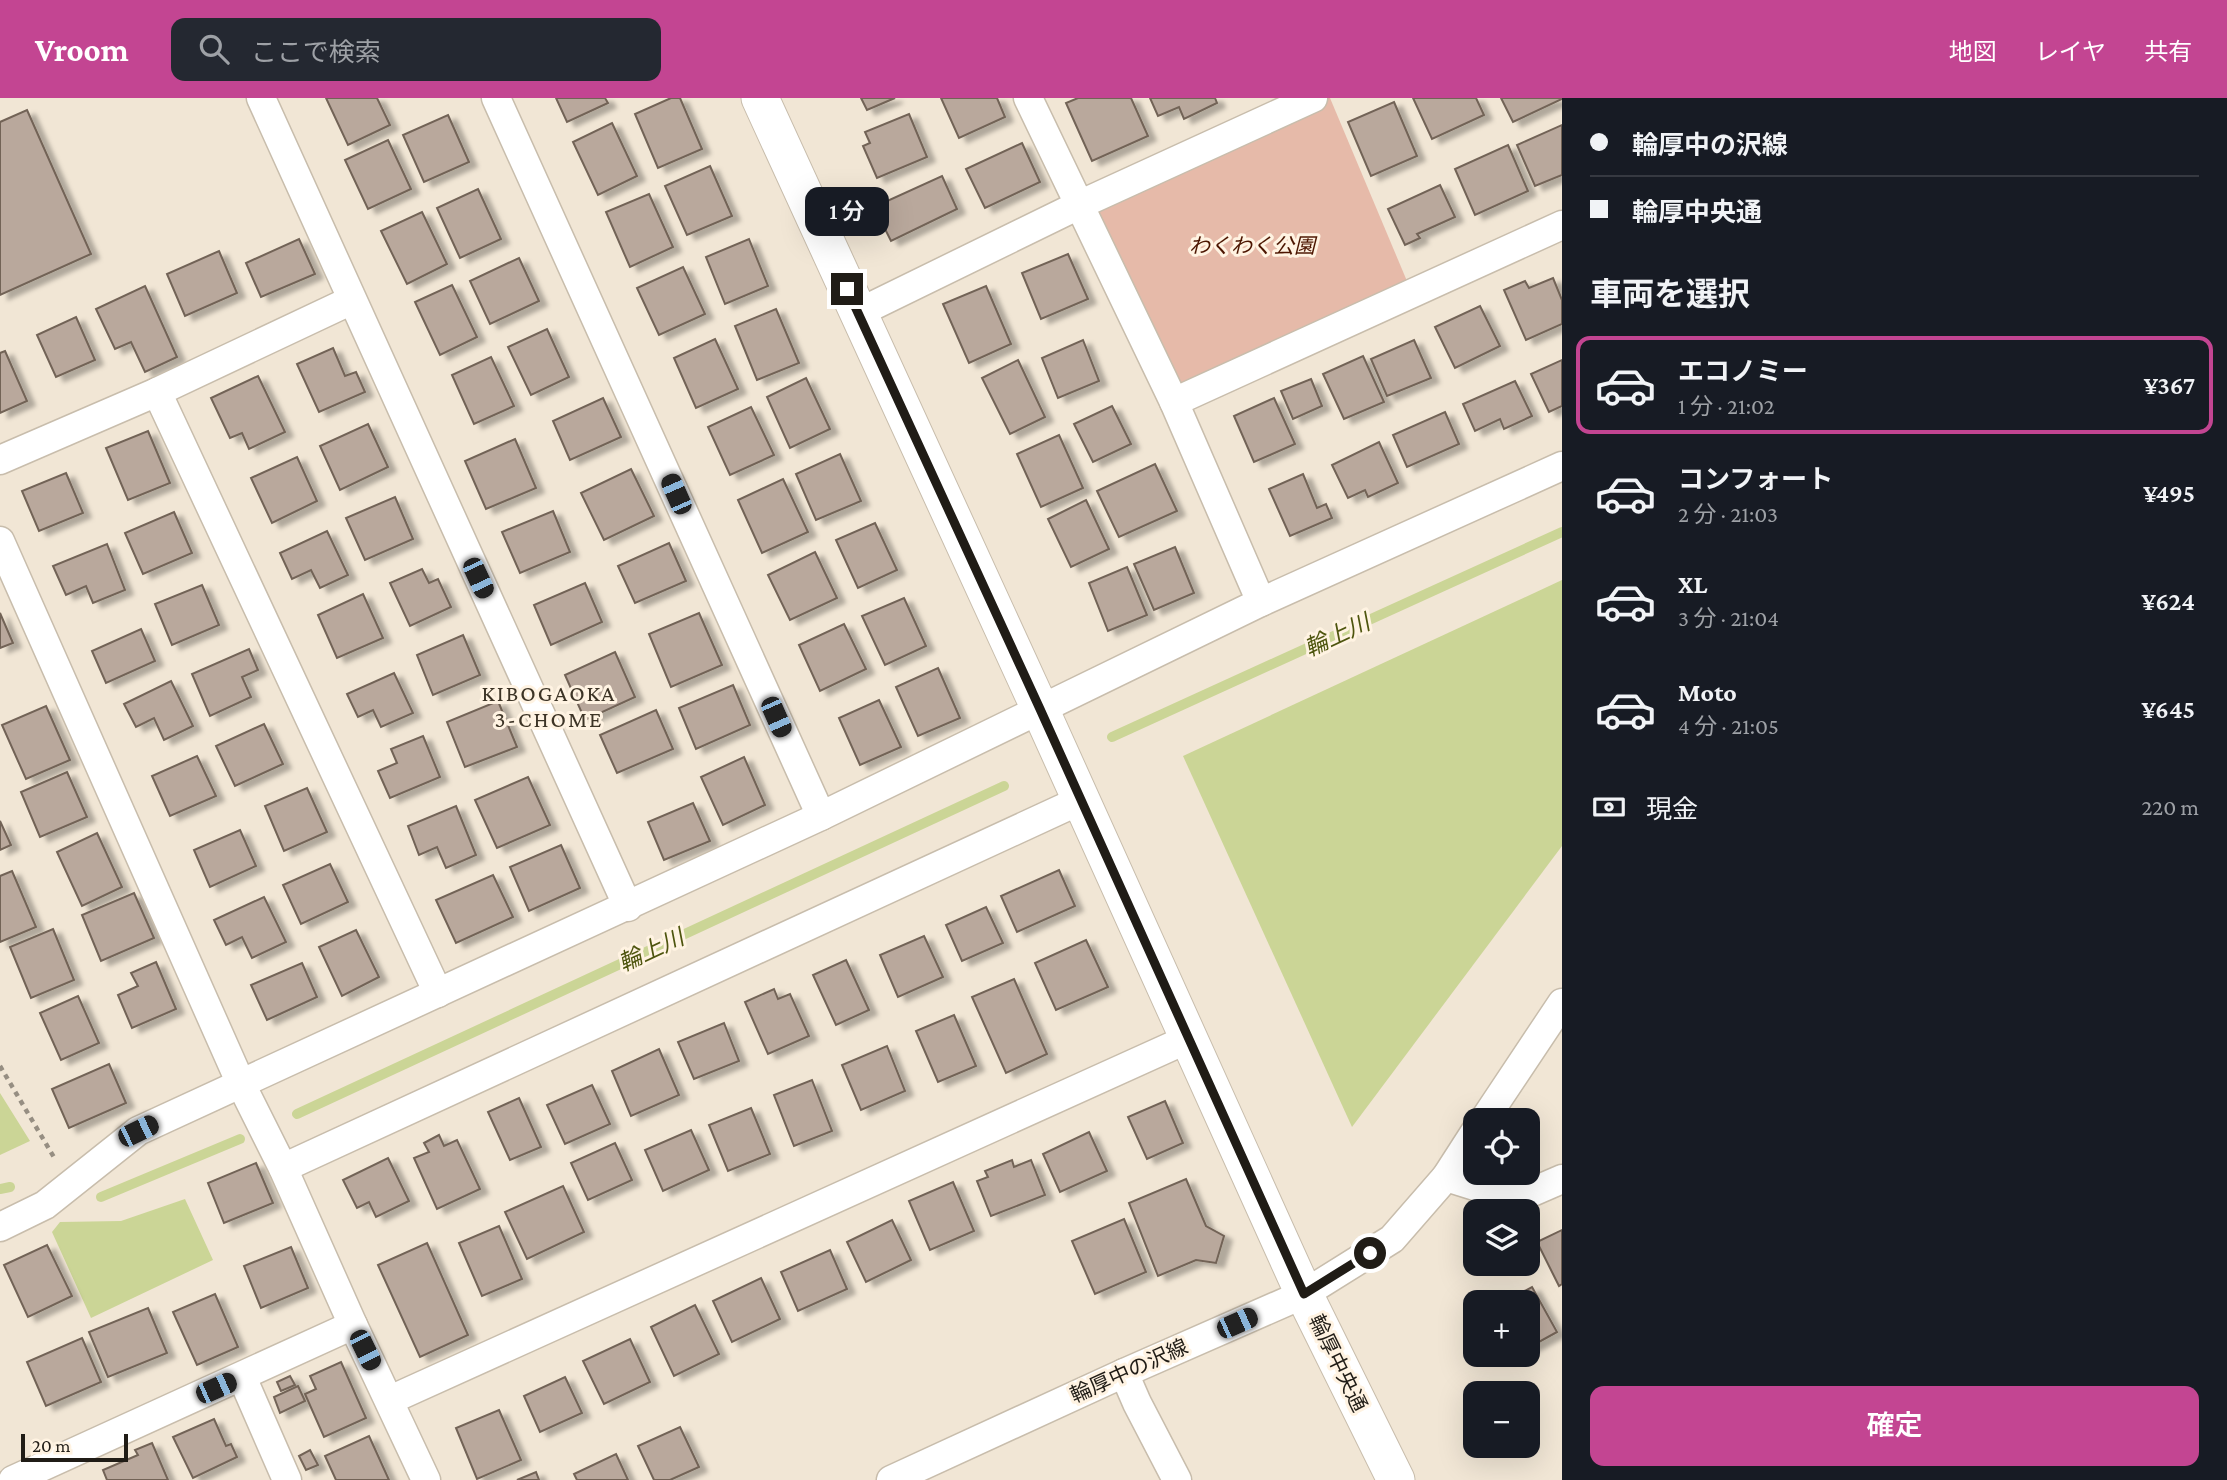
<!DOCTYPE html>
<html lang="ja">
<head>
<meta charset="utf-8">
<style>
  body { margin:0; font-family:"Crimson Pro","Noto Sans JP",serif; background:#242831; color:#f1f3f6; height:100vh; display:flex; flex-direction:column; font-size:26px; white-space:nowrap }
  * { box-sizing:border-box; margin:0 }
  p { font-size:23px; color:#9ea1a6 }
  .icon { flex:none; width:38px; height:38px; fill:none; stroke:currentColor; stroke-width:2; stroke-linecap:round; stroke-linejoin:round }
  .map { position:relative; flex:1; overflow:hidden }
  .side { display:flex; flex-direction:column; background:#171b24; width:665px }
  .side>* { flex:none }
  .guide { display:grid; align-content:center; height:154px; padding:0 28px; background:#171b24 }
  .tools { position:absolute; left:1463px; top:1010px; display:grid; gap:14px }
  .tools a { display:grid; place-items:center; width:77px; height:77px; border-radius:14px; background:#171b24; box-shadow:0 7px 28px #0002; font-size:35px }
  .scale { position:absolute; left:21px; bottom:18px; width:107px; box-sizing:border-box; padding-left:7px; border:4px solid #201c16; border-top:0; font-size:19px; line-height:24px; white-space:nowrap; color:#201c16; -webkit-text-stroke:5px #fff3e2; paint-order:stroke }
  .end { position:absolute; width:32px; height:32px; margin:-16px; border:9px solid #201c16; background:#fff; box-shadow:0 0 0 4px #fff }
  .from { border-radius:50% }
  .bubble { position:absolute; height:49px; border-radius:14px; background:#171b24; box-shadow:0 7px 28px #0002; font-size:23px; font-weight:600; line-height:49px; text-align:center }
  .car { position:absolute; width:21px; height:42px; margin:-21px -10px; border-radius:9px; box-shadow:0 0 5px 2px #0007; background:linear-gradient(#222 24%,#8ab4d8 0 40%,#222 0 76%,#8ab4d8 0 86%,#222 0) }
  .guide b { display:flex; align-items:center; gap:24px; height:66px; font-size:26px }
  .guide b+b { border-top:2px solid #363941 }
  .guide i { width:18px; height:18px; background:#f1f3f6 }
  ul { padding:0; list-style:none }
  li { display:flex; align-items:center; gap:21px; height:98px; margin:0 14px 10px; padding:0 14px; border:4px solid transparent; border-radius:14px }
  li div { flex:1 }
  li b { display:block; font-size:26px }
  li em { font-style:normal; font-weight:600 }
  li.active { border-color:#c34592 }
  li>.icon { width:63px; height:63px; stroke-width:1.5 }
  h2 { padding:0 28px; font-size:32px; line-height:84px }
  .pay { display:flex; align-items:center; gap:18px; height:77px; padding:0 28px; font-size:26px }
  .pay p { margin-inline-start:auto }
  .cta { display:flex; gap:14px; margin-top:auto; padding:14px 28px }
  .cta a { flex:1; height:80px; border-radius:14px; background:#c34592; color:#fff; font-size:28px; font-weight:600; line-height:80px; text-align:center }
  header { display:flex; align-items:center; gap:42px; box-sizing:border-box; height:98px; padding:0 35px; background:#c34592; color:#fff }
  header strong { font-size:33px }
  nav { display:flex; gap:38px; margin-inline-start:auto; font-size:24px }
  .search { width:490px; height:63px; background:#242831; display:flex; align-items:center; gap:18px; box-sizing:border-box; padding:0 24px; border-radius:14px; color:#9ea1a6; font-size:26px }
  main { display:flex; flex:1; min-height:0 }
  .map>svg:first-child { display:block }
</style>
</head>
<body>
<header>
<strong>Vroom</strong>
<div class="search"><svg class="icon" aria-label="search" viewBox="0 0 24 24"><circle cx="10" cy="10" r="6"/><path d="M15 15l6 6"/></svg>ここで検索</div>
<nav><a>地図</a><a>レイヤ</a><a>共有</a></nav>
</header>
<main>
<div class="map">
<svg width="1562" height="1382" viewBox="0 0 1562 1382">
  <defs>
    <filter id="shadow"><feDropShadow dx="8" dy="4.5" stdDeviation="2" flood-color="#0004"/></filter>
  </defs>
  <rect width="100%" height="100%" fill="#f1e6d5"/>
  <path fill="#e6baa9" d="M1313,0h17l82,195 -238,109 -95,-197z"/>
  <g fill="#cbd596">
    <path d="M1562,482v266l-210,281 -169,-371z"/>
    <path d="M0,995l30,48 -30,14z"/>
    <path d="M185,1101l28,61 -122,58 -39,-86 8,-10 61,-1z"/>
  </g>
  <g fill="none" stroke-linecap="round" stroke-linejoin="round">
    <g stroke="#cbd596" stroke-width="10">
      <path d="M1112,639l450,-205"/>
      <path d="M297,1016l707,-328"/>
      <path d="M0,1091l10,-2"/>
      <path d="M101,1099l139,-58"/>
    </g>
  </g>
  <g fill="#b9a89c" stroke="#726357" stroke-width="2" filter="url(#shadow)">
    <path d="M326,0h51l13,27 -42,20z"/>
    <path d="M556,0h49l3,5 -41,19z"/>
    <path d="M671,0h9l22,51 -44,19 -23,-54z"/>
    <path d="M861,0h34l-28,12z"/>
    <path d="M941,0h56l8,19 -46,21z"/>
    <path d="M1078,0h53l17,38 -56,25 -26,-58z"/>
    <path d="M1150,0h65l2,5 -33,16 -5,-12 -21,9z"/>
    <path d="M1413,0h63l8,17 -52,24z"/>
    <path d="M1501,0h61v1l-49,23z"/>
    <path d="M1394,4l23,54 -46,20 -23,-54z"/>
    <path d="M27,12l64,144 -91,41v-173z"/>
    <path d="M909,16l18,43 -50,21 -14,-32 7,-3 -5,-11z"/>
    <path d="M448,17l21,47 -45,20 -21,-47z"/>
    <path d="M612,25l25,53 -39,19 -25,-53z"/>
    <path d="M1562,27v50l-27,11 -18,-41z"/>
    <path d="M388,42l23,49 -43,20 -23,-49z"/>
    <path d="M1022,45l18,39 -55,26 -19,-39z"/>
    <path d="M1508,47l20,46 -53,24 -20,-46z"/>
    <path d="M710,68l22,50 -45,19 -22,-49z"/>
    <path d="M942,78l15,33 -66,32 -17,-34z"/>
    <path d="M1440,87l15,32 -38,17 3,4 -15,7 -17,-36z"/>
    <path d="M478,91l23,50 -41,19 -23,-50z"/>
    <path d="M649,96l24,53 -43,20 -24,-55z"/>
    <path d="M422,114l25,52 -40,20 -26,-53z"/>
    <path d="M299,141l16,35 -54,23 -15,-34z"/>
    <path d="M749,141l19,47 -43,18 -19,-47z"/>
    <path d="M219,153l18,42 -52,23 -18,-42z"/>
    <path d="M1068,156l20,45 -47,20 -19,-46z"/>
    <path d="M519,160l20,43 -49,23 -20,-43z"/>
    <path d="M683,169l22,47 -46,21 -22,-47z"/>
    <path d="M1553,180l9,22v24l-36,16 -22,-50 21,-9 4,7z"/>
    <path d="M452,187l25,52 -37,18 -25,-53z"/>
    <path d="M145,188l32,71 -32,15 -14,-30 -16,7 -19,-40z"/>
    <path d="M986,188l25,58 -42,19 -26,-59z"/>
    <path d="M1480,208l20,40 -45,22 -20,-41z"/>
    <path d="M776,211l23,54 -42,17 -22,-54z"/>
    <path d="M76,219l19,43 -39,17 -19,-42z"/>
    <path d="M547,231l22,48 -38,18 -23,-48z"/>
    <path d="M715,241l23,50 -42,19 -22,-50z"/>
    <path d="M1083,242l16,41 -41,17 -16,-40z"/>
    <path d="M1414,242l17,38 -44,18 -16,-37z"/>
    <path d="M333,250l12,28 11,-4 9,20 -46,20 -22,-48z"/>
    <path d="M5,253l22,50 -27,12v-60z"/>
    <path d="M1363,258l21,46 -40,17 -21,-45z"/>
    <path d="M491,259l23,49 -40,18 -22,-49z"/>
    <path d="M1018,262l27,57 -35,17 -28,-56z"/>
    <path d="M1562,262v46l-13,6 -18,-38z"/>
    <path d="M258,278l27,56 -36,17 -7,-16 -12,5 -19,-40z"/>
    <path d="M806,280l24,51 -40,19 -23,-51z"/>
    <path d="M1311,281l11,27 -29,13 -12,-28z"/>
    <path d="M1515,283l17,35 -28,13 -4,-10 -25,12 -12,-27z"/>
    <path d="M603,300l18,39 -51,23 -17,-39z"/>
    <path d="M1274,300l21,46 -41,18 -20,-46z"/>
    <path d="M1112,308l19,38 -38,18 -19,-38z"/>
    <path d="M751,309l23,48 -44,20 -22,-48z"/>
    <path d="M1445,314l14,32 -52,23 -14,-32z"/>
    <path d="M368,326l20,43 -48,23 -20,-44z"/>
    <path d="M148,333l22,52 -42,17 -22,-52z"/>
    <path d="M1059,337l24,53 -42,19 -24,-53z"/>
    <path d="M515,341l21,49 -50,21 -21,-48z"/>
    <path d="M1379,344l19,41 -30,14 -3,-7 -17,8 -16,-33z"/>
    <path d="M840,356l21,47 -45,19 -20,-46z"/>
    <path d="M297,359l20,44 -45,22 -21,-45z"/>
    <path d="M1155,366l22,47 -58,26 -22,-46z"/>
    <path d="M631,371l23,47 -50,24 -23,-47z"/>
    <path d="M66,375l17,40 -44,18 -17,-40z"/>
    <path d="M1303,376l14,34 9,-4 6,14 -42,18 -21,-47z"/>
    <path d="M783,381l25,53 -46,21 -24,-53z"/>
    <path d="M395,399l18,42 -48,21 -19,-42z"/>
    <path d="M1086,402l23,49 -38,18 -23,-48z"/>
    <path d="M553,413l17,41 -50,21 -18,-41z"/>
    <path d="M174,414l18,41 -49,21 -18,-41z"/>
    <path d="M875,425l22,47 -39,18 -22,-48z"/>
    <path d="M327,433l21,44 -28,13 -9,-18 -19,9 -12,-26z"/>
    <path d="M669,445l17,38 -51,22 -17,-37z"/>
    <path d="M107,446l18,46 -32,13 -7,-17 -20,9 -13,-29z"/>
    <path d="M1175,449l19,46 -40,17 -20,-46z"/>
    <path d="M815,454l22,46 -47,22 -22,-45z"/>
    <path d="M1127,469l20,48 -39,16 -19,-48z"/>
    <path d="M422,471l7,14 9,-4 13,28 -41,19 -20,-43z"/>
    <path d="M585,485l17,39 -51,23 -17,-40z"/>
    <path d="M202,487l17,40 -47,20 -17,-41z"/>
    <path d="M363,496l20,44 -46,20 -19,-43z"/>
    <path d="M904,500l22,48 -41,19 -23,-49z"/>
    <path d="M0,515l13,30 -13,5z"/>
    <path d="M699,515l23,52 -51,22 -22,-53z"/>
    <path d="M844,526l22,45 -46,22 -21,-46z"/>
    <path d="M141,531l14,32 -49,22 -14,-32z"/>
    <path d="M463,537l17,40 -47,20 -16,-40z"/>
    <path d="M249,551l9,21 -16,7 9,20 -41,19 -18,-42z"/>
    <path d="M615,554l20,45 -50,23 -20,-45z"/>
    <path d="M938,570l22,50 -42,18 -22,-49z"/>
    <path d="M394,575l19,40 -32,14 -8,-17 -15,7 -11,-23z"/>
    <path d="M171,583l22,45 -29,14 -10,-22 -18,9 -12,-23z"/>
    <path d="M733,587l17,40 -54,24 -17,-41z"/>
    <path d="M879,602l22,47 -41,18 -21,-47z"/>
    <path d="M498,603l19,46 -52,20 -18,-45z"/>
    <path d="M46,608l24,54 -44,19 -24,-54z"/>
    <path d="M656,612l17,39 -56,24 -17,-38z"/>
    <path d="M264,626l19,40 -48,22 -19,-40z"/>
    <path d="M423,638l17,41 -50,21 -12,-27 19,-8 -6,-14z"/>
    <path d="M197,658l19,40 -46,20 -18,-40z"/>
    <path d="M744,659l21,48 -42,20 -22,-48z"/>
    <path d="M67,674l20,45 -47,20 -19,-45z"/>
    <path d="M528,679l22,48 -53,23 -22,-48z"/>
    <path d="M307,690l20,44 -43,19 -19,-45z"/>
    <path d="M693,705l17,38 -46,19 -16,-38z"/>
    <path d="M456,708l20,49 -30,13 -9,-21 -18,8 -11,-29z"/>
    <path d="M0,723l11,24 -11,5z"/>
    <path d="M240,732l16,36 -46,21 -16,-37z"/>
    <path d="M97,735l25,54 -40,19 -25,-54z"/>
    <path d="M561,747l19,43 -51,23 -19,-44z"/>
    <path d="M330,766l18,38 -47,22 -18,-39z"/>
    <path d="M1059,772l16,36 -58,26 -16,-36z"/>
    <path d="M12,773l24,56 -36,15v-66z"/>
    <path d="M493,777l20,42 -57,26 -20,-43z"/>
    <path d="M134,795l20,45 -53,23 -19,-46z"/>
    <path d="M264,799l22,45 -34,16 -10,-21 -16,8 -12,-25z"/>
    <path d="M986,809l17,36 -41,18 -16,-36z"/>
    <path d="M53,831l21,51 -43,18 -21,-51z"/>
    <path d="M356,832l23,47 -37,19 -23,-49z"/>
    <path d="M924,838l19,41 -45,20 -18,-42z"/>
    <path d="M1086,842l22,47 -52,23 -21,-47z"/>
    <path d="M846,862l23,50 -33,15 -23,-50z"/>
    <path d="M156,864l20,47 -44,19 -14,-33 20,-9 -7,-13z"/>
    <path d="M302,865l15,34 -50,23 -16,-35z"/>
    <path d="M1014,881l33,75 -41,19 -34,-76z"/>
    <path d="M774,891l4,10 12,-5 19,42 -41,18 -23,-52z"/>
    <path d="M78,898l21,47 -38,17 -21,-47z"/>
    <path d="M954,917l22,51 -38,16 -22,-51z"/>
    <path d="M724,925l15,38 -45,18 -16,-37z"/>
    <path d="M887,948l18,45 -44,19 -19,-45z"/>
    <path d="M659,951l20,46 -48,21 -19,-45z"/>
    <path d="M109,966l17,39 -57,25 -17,-39z"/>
    <path d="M812,982l20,51 -38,15 -20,-51z"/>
    <path d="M592,987l18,39 -45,20 -18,-39z"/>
    <path d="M519,1000l22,49 -31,13 -22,-48z"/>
    <path d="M1165,1003l18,42 -36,16 -19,-42z"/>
    <path d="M751,1010l19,46 -42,17 -19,-46z"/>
    <path d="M691,1032l18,40 -46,21 -18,-41z"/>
    <path d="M1089,1034l18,39 -47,21 -17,-38z"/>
    <path d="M439,1037l5,11 13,-6 23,49 -43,20 -23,-51 15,-6 -5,-9z"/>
    <path d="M615,1045l17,37 -44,20 -17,-37z"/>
    <path d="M388,1060l21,43 -33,16 -7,-15 -12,6 -14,-28z"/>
    <path d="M1012,1062l2,7 17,-7 14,35 -54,21 -14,-35 11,-4 -3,-6z"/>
    <path d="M256,1065l17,40 -49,20 -16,-40z"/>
    <path d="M1186,1081l20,47 18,10 -8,27 -20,-3 -38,16 -29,-73z"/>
    <path d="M953,1084l21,49 -44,19 -21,-49z"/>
    <path d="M563,1088l21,46 -57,27 -22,-47z"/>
    <path d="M1124,1121l22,53 -51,22 -23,-53z"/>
    <path d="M892,1122l19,40 -45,22 -19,-40z"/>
    <path d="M499,1128l23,53 -40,17 -23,-53z"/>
    <path d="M1562,1132v54l-3,2 -22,-44z"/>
    <path d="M427,1145l41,92 -48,22 -42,-92z"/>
    <path d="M47,1147l25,51 -44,21 -24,-52z"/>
    <path d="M291,1149l17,41 -47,20 -17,-42z"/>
    <path d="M830,1152l17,39 -49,22 -17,-39z"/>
    <path d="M761,1180l19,41 -48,23 -19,-41z"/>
    <path d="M1532,1189l25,45 -29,16v-46h-24z"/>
    <path d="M215,1196l23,53 -41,18 -24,-53z"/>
    <path d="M695,1207l24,49 -45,22 -23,-49z"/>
    <path d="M148,1210l19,45 -59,24 -19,-45z"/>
    <path d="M82,1240l19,44 -55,24 -19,-44z"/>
    <path d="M630,1241l20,43 -46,22 -21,-43z"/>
    <path d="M341,1264l25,56 -42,19 -19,-43 11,-5 -6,-13z"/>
    <path d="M290,1278l5,9 -14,6 -4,-9z"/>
    <path d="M565,1279l17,36 -42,19 -16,-36z"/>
    <path d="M298,1288l7,15 -25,12 -6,-16z"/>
    <path d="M499,1312l22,50 -44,19 -21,-51z"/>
    <path d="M214,1321l12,27 5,-2 6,13 -44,21 -20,-41z"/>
    <path d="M680,1329l19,40 -29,13h-16l-16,-34z"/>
    <path d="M369,1338l20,44h-53l-11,-24z"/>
    <path d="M152,1345l16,37h-61l-4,-10 35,-15 -3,-5z"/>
    <path d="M310,1352l8,15 -12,5 -7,-14z"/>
    <path d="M616,1356l12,26h-51l-3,-6z"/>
    <path d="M536,1374l3,8h-22z"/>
  </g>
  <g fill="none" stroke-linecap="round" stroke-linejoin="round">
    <g stroke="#c8bdac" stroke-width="31">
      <g id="minor">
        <path d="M261,0l367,809"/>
        <path d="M496,0l325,718"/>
        <path d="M1028,0l146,304 87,200"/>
        <path d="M858,215l221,-108 234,-107"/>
        <path d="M157,294l281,601"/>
        <path d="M1174,304l388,-177"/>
        <path d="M0,362l157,-68 195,-92"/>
        <path d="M0,443l241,543 42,84 70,157 73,155"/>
        <path d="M1484,1022l78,-117"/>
        <path d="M283,1070l798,-368"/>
        <path d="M1446,1079l70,22 46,-20"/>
        <path d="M0,1129l45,-22 93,-74 683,-315 440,-214 301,-136"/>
        <path d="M1124,1275l13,30 40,77"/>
        <path d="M242,1279l45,103"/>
        <path d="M390,1302l800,-362"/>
        <path d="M13,1382l340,-155"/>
        <path d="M891,1382l233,-107 180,-79 88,-55 54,-62 29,-45"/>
      </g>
    </g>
    <g stroke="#c8bdac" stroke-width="39">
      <path id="tertiary" d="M760,0l280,611 264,585 92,186"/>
    </g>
    <path stroke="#968e82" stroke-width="4.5" stroke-dasharray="5 5" stroke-linecap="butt" d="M0,968l55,93"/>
    <use href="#minor" stroke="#fff" stroke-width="28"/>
    <use href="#tertiary" stroke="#fff" stroke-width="37"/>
  </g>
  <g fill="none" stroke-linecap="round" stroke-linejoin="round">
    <path stroke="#201c16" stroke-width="9" d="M847,191l193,420 264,585 66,-41"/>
  </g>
  <g text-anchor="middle" stroke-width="6" stroke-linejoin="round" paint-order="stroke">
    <g font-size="21" font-style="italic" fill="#4c1500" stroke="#fff3e2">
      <text x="1252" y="155">わくわく公園</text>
    </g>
    <g font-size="21" fill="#201c16" stroke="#fff3e2">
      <text transform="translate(1338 1265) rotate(64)" y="7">輪厚中央通</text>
      <text transform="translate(1129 1273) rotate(-24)" y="7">輪厚中の沢線</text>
    </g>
    <g font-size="23" font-style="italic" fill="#4e550e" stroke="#fff3e2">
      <text transform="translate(1337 537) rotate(-25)" y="8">輪上川</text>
      <text transform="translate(651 852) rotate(-25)" y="8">輪上川</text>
    </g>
    <g font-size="23" letter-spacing="2" fill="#3d3426" stroke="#fff3e2">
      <text x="549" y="603">KIBOGAOKA<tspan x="549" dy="26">3-CHOME</tspan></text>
    </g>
  </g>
</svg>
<div class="tools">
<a><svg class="icon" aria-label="locate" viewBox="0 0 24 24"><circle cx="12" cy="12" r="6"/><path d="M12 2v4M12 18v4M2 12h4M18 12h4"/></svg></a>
<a><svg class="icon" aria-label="layers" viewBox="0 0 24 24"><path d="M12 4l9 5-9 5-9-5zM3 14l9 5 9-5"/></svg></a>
<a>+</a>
<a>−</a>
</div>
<div class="scale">20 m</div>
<i class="end from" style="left:1370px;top:1155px"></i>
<i class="end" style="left:847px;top:191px"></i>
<div class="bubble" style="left:805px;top:89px;width:84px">1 分</div>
<i class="car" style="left:676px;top:396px;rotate:336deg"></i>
<i class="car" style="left:478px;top:480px;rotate:155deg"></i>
<i class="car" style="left:776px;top:619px;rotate:156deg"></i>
<i class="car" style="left:138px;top:1033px;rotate:64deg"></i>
<i class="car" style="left:1237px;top:1225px;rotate:66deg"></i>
<i class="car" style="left:365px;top:1252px;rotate:154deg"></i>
<i class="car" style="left:216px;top:1290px;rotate:66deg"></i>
</div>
<section class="side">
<div class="guide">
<b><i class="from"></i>輪厚中の沢線</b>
<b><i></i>輪厚中央通</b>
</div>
<h2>車両を選択</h2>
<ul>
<li class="active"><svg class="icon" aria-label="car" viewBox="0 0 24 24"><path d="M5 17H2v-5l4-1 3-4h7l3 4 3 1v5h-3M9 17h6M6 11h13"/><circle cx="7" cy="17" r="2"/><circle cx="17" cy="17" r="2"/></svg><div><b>エコノミー</b><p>1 分 · 21:02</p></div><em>¥367</em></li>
<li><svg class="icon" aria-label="car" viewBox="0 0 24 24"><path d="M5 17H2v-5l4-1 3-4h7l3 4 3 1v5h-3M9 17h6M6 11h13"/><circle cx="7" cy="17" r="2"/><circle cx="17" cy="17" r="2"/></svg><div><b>コンフォート</b><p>2 分 · 21:03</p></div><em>¥495</em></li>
<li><svg class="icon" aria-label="car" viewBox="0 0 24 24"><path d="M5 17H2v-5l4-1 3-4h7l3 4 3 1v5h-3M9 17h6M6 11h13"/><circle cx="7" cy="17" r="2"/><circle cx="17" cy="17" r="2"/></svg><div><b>XL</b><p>3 分 · 21:04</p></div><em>¥624</em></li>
<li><svg class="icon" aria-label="car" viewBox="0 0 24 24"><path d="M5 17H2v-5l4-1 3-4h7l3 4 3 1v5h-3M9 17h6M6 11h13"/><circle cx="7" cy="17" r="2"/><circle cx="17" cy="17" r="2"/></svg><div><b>Moto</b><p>4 分 · 21:05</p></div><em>¥645</em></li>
</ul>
<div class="pay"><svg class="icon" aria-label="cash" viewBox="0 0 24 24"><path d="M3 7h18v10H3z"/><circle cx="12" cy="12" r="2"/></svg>現金<p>220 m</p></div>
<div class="cta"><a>確定</a></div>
</section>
</main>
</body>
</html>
